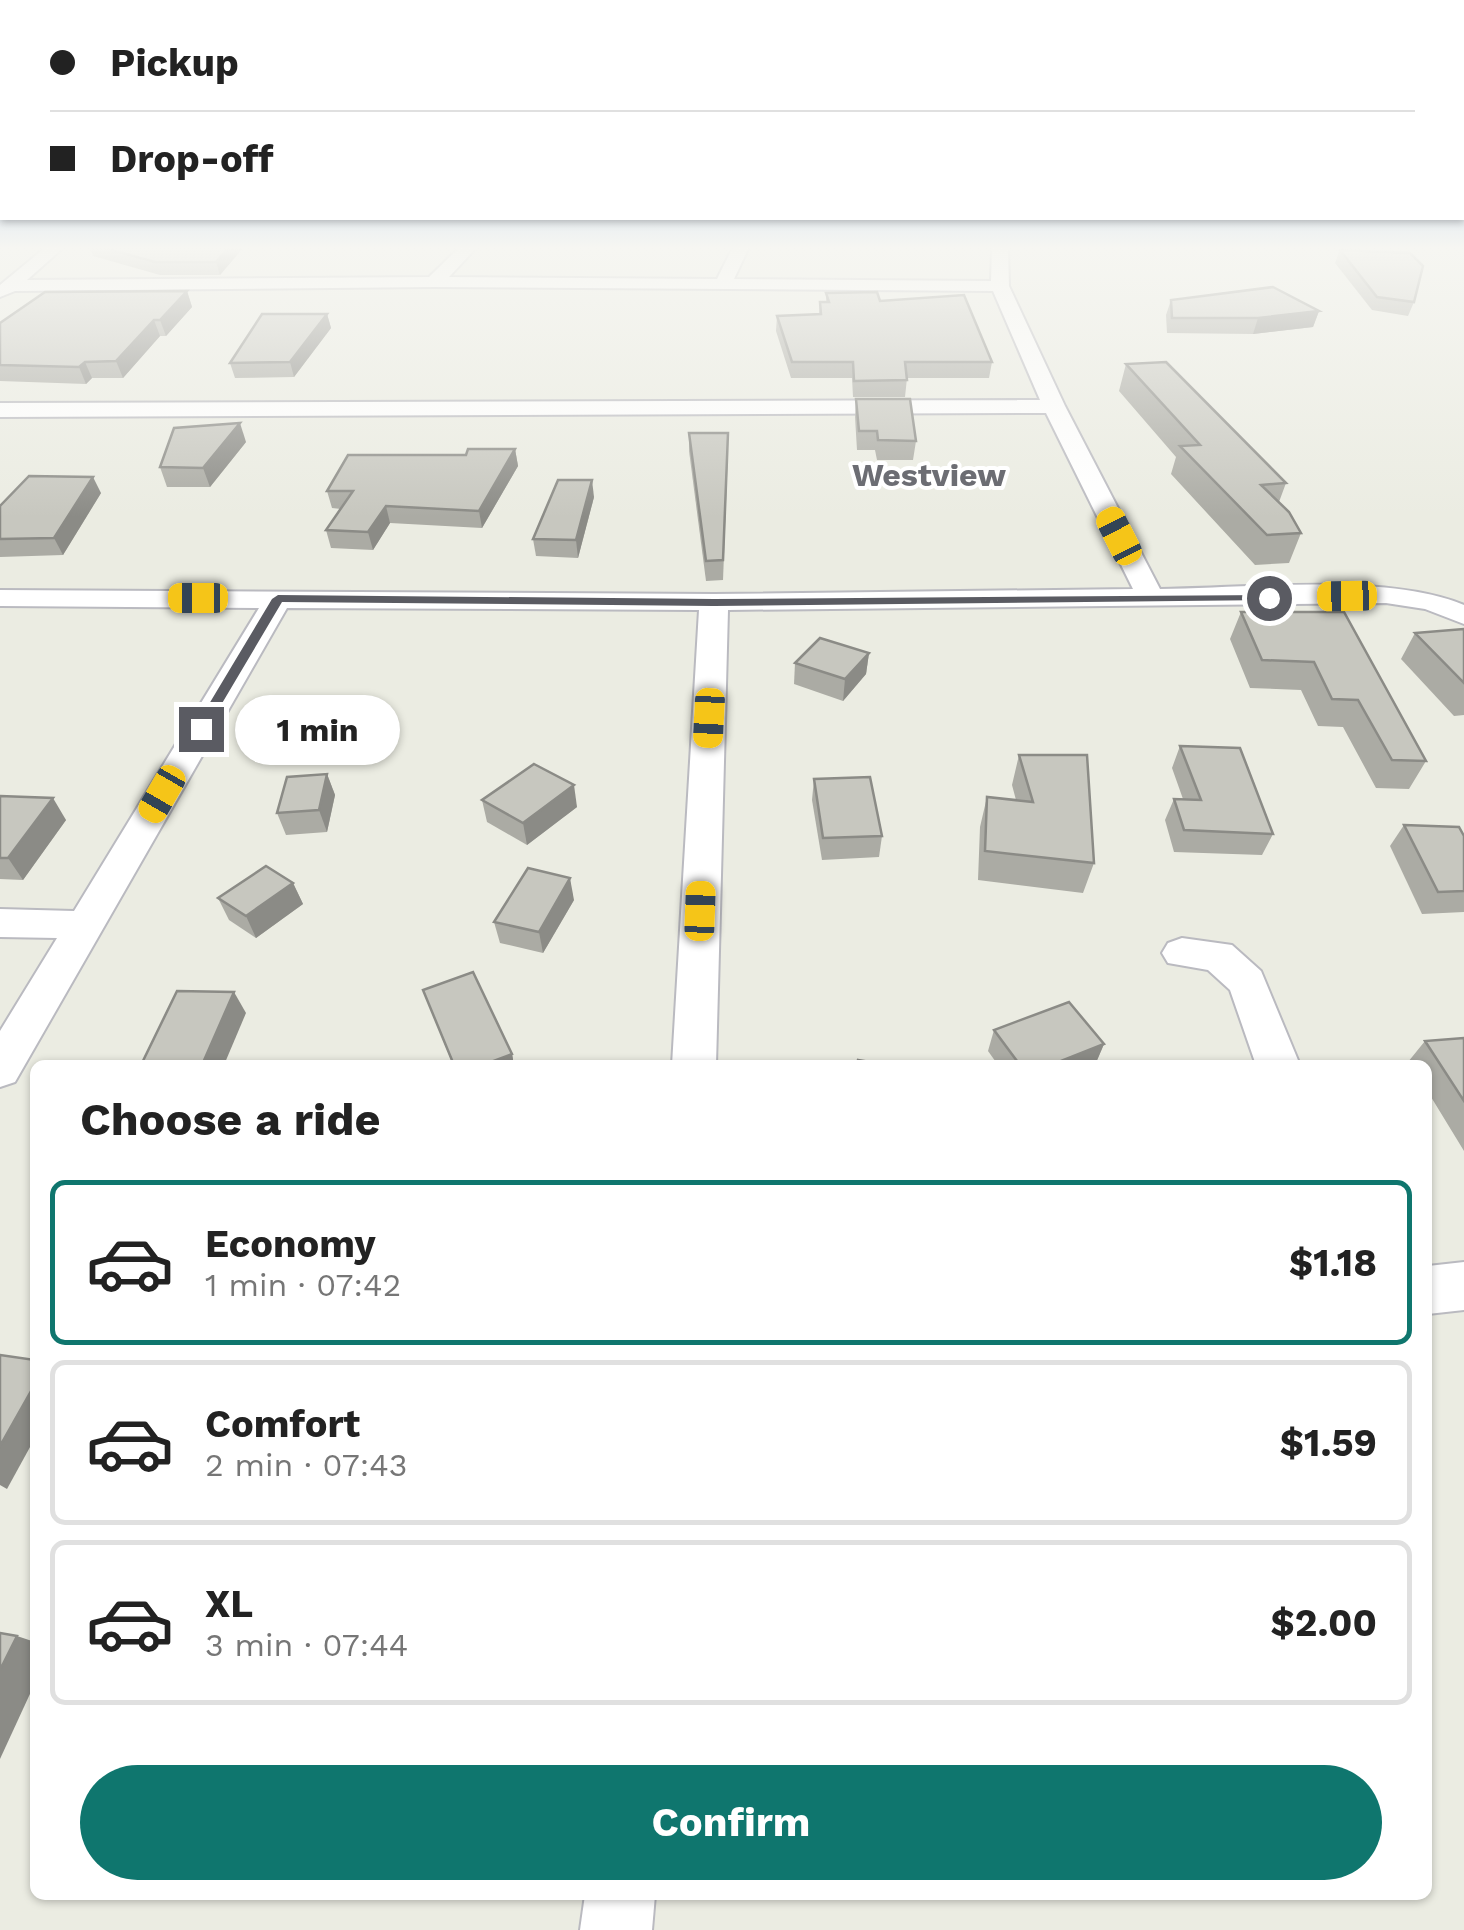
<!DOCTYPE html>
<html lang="en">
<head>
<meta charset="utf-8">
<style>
  body { margin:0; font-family:"Work Sans",sans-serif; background:#f2f2f2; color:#222; height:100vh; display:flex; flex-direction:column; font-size:38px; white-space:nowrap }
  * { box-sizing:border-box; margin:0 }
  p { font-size:32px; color:#767676 }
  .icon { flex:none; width:55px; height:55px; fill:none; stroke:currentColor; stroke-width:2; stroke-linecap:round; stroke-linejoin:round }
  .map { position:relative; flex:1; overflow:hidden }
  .drawer { position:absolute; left:30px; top:1060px; width:1402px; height:840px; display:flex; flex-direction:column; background:#fff; border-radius:15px; box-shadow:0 2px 8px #0004 }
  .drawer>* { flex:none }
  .guide { position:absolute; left:0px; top:0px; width:1465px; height:220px; box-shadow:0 2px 8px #0004; display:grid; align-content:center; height:220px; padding:0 50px; background:#fff }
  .end { position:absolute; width:45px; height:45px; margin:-22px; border:12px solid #5a5b62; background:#fff; box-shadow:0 0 0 5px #fff }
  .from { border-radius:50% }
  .bubble { position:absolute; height:70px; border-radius:35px; background:#fff; box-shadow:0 2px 8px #0004; font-size:32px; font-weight:700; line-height:70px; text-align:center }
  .car { position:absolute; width:30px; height:60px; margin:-30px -15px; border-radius:12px; box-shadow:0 0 8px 2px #0007; background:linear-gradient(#f5c518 24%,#345 0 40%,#f5c518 0 76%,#345 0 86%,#f5c518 0) }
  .guide b { display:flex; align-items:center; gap:35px; height:95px; font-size:38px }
  .guide b+b { border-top:2px solid #e0e0e0 }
  .guide i { width:25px; height:25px; background:#222 }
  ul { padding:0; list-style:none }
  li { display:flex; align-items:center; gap:30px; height:165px; margin:0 20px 15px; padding:0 30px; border:5px solid #e0e0e0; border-radius:15px }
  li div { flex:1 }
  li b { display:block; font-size:38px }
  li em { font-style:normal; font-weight:700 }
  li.active { border-color:#0f766e }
  li>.icon { width:90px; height:90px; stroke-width:1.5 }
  h2 { padding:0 50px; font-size:45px; line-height:120px }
  .cta { display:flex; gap:20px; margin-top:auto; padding:20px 50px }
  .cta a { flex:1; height:115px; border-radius:60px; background:#0f766e; color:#fff; font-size:40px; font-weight:700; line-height:115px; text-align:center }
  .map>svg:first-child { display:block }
</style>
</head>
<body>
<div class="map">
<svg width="1464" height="1930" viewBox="0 0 1464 1930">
  <rect width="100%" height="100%" fill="#ebece2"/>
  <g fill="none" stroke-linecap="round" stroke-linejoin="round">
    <g stroke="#babac0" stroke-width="4">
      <g id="minor">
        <path d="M46,247h18l-37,33 402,-3 31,-30h17l-28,30 268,2 16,-32h16l-15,32 257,2 1,-34h16l1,39 56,120 95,183c86,-1 227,-16 304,16v19l-39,-15 -39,-6 -658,7 -12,455h-44l27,-455 -412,-2 -272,474 -15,5v-56l57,-93 -57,-1v-28l74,2 185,-303 -259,-2v-16l714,4 419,-5 -87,-176 -1046,4v-14l1040,-3 -47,-109 -559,-4 -419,4 -15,6v-12z"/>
        <path d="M1182,938l50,7 29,26 39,94h-44l-26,-75 -22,-20 -40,-7 -6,-10 6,-10z"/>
        <path d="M1464,1262v48l-36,4v-48z"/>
        <path d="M585,1895h70l-3,35h-72z"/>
      </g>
    </g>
    <use href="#minor" fill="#fff" fill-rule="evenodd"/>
  </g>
  <g fill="#ababa4">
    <path d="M90,247h220l-67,1 -23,27h-60l-67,-19z"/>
    <path d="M1340,250l74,52 -6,14 -36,-6 -37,-47z"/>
    <path d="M187,291l5,16 -26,29h-6l-37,42h-31l-6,6 -86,-3v-58z"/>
    <path d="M826,293l54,8 112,61 -3,16h-82l-2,19h-52l-1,-19h-61l-15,-47 1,-15 42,-1 1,-13h6z"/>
    <path d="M1171,300l148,11 -6,16 -60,7 -86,-1 -1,-18z"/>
    <path d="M327,314l4,14 -37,49 -59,1 -5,-15z"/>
    <path d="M1126,364l160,119 -7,19 22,31 -12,30 -34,2 -84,-91 5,-17 -57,-66z"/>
    <path d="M856,399l60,42 -3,19h-36l-2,-10h-18l-2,-33z"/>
    <path d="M689,433l39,19 -5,128 -17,1 -17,-130z"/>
    <path d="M246,442l-36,45h-43l-7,-20z"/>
    <path d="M515,449l3,17 -36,62 -92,-5 -17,27 -42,-2 -5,-18 15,-21 -9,-1 -5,-17 139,-36z"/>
    <path d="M101,493l-38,62 -63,2v-51z"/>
    <path d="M594,497l-16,61 -42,-2 -3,-17z"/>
    <path d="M1241,612h103l82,149 -17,28 -33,-1 -33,-61 -25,-1 -17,-36 -51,-2 -20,-49z"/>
    <path d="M1464,629v86l-10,1 -53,-57 14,-26z"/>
    <path d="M869,653l-3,21 -23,27 -49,-17 1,-21z"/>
    <path d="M1180,746l93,88 -11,21 -88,-3 -9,-32 9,-21h9l-11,-31z"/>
    <path d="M1019,755l75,108 -11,30 -105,-13 2,-53 7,-30 29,3 -4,-15z"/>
    <path d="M327,774l8,21 -8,37 -41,3 -9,-22z"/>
    <path d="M814,779l68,57 -3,21 -57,3 -10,-60z"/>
    <path d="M0,796l66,24 -43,60 -23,-1z"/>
    <path d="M482,800l95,7 -50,38 -40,-23z"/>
    <path d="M1404,825l60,11v76l-42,2 -32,-68z"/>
    <path d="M293,883l10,21 -47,34 -27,-18 -11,-22z"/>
    <path d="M574,900l-31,53 -43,-10 -6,-21z"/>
    <path d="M423,990l89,64 2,11h-61z"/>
    <path d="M994,1030l110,14 -9,21h-97l-10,-14z"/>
    <path d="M1464,1038v113l-36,-59v-27h-18l-2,-3 17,-21z"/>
  </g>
  <g fill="#8b8b86">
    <path d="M229,247h14v1l-23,27 -4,-13z"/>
    <path d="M187,291l5,16 -26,29 -6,-16z"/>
    <path d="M1319,311l-6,16 -60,7 5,-16z"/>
    <path d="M327,314l4,14 -37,49 -4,-15z"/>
    <path d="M154,320l6,16 -37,42 -7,-17z"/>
    <path d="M85,362l7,16 -6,6 -7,-17z"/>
    <path d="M240,423l6,19 -36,45 -7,-19z"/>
    <path d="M515,449l3,17 -36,62 -3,-17z"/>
    <path d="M93,477l8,16 -38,62 -9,-17z"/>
    <path d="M592,480l2,17 -16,61 -2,-18z"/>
    <path d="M386,506l4,17 -17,27 -5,-18z"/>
    <path d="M869,653l-3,21 -23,27 2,-22z"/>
    <path d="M327,774l8,21 -8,37 -8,-22z"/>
    <path d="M574,785l3,22 -50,38 -4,-22z"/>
    <path d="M53,798l13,22 -43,60 -15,-22z"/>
    <path d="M570,878l4,22 -31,53 -4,-21z"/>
    <path d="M293,883l10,21 -47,34 -10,-22z"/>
    <path d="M234,992l12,21 -22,52h-22z"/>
    <path d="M1104,1044l-9,21h-44z"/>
    <path d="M512,1054l2,11h-31z"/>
    <path d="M35,1384v54l-28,51 -7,-4v-39z"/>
    <path d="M17,1636l18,6v41l-35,76v-89z"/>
  </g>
  <g fill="#c7c7bf" stroke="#8b8b86" stroke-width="2.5">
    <path d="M101,247h128l-13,15h-61z"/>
    <path d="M1340,250l70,3 13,13 -9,36 -37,-5z"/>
    <path d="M1273,287l46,24 -61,7h-86l-1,-18z"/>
    <path d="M187,291l-27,29h-6l-38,41 -31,1 -6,5 -79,-2v-42l45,-31z"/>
    <path d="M877,292l3,9 84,-6 28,67h-87l2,18 -53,1 -1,-19h-61l-15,-46 44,-2 -1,-12h9l-3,-9z"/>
    <path d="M262,314h65l-37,48 -60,1z"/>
    <path d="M1166,362l120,121 -25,2 28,27 12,21 -34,2 -87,-89 20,-1 -74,-81z"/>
    <path d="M856,399h54l6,42 -38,-1 -1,-9h-18z"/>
    <path d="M240,423l-37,45 -43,-1 14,-39z"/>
    <path d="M689,433h39l-5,127 -17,1z"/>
    <path d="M468,449h47l-36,62 -93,-5 -18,26 -42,-2 27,-39h-26l21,-36h118z"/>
    <path d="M29,476l64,1 -39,61 -54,1v-33z"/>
    <path d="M558,480h34l-16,60 -43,-1z"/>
    <path d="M1241,612h103l82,149 -34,-1 -34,-60 -26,-1 -18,-37 -52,-2z"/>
    <path d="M1464,629v54l-49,-50z"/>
    <path d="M820,638l49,15 -24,26 -50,-16z"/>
    <path d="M1180,746l60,2 33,86 -89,-4 -10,-31 27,1z"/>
    <path d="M1019,755h68l7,108 -109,-12 2,-54 46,5z"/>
    <path d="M534,764l40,21 -51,38 -41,-23z"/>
    <path d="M327,774l-8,36 -42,3 10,-36z"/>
    <path d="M870,777l12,59 -59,2 -9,-59z"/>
    <path d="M0,796l53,2 -45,60h-8z"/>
    <path d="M1404,825l55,2 5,9v55l-26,1z"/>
    <path d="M266,866l27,17 -47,33 -28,-18z"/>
    <path d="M528,868l42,10 -31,54 -45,-10z"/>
    <path d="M473,972l39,82 -29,11h-29l-31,-75z"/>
    <path d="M177,991l57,1 -32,73h-61z"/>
    <path d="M1069,1002l35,42 -53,21h-31l-26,-35z"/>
    <path d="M1464,1038v63l-39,-60z"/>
    <path d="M858,1060l30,5h-31z"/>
    <path d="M0,1355l35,5v24l-35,62z"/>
    <path d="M0,1633l17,3 -17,34z"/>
  </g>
  <linearGradient id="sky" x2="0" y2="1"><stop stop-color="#8eb7ee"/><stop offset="0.48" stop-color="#f6f6f2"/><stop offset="1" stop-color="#f6f6f2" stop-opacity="0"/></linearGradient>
  <rect width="1464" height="517" fill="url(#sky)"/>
  <path fill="#5a5b62" d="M1269,595l4,5 -559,6 -432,-4 -77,130 -11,-3 78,-130 6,-4 436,4z"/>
  <g text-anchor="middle" stroke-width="8" stroke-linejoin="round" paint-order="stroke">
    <g font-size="32" font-weight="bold" fill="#6c6d73" stroke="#fff">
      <text x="929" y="486">Westview</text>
    </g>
  </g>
</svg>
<i class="end from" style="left:1269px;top:598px"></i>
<i class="end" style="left:201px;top:729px"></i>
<div class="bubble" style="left:235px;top:695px;width:165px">1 min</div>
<i class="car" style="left:1119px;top:536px;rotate:333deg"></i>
<i class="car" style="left:1347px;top:596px;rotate:269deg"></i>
<i class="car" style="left:198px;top:598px;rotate:270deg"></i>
<i class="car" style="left:709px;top:718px;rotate:183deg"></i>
<i class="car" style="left:162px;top:794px;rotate:210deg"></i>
<i class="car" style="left:700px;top:911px;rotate:2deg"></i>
<div class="guide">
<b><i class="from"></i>Pickup</b>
<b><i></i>Drop-off</b>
</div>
<section class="drawer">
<h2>Choose a ride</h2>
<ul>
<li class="active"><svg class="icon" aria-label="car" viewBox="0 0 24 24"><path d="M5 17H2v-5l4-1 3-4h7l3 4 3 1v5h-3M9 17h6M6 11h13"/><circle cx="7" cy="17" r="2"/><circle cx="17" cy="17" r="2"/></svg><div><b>Economy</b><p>1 min · 07:42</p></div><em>$1.18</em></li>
<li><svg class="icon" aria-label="car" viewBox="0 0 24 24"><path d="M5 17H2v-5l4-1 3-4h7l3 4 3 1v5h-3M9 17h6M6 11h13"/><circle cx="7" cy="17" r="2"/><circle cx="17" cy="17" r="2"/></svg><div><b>Comfort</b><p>2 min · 07:43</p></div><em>$1.59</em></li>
<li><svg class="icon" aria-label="car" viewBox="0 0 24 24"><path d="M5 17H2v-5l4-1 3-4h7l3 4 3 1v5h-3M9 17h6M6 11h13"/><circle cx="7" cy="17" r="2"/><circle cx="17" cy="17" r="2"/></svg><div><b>XL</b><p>3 min · 07:44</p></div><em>$2.00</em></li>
</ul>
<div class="cta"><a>Confirm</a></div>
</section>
</div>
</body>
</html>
